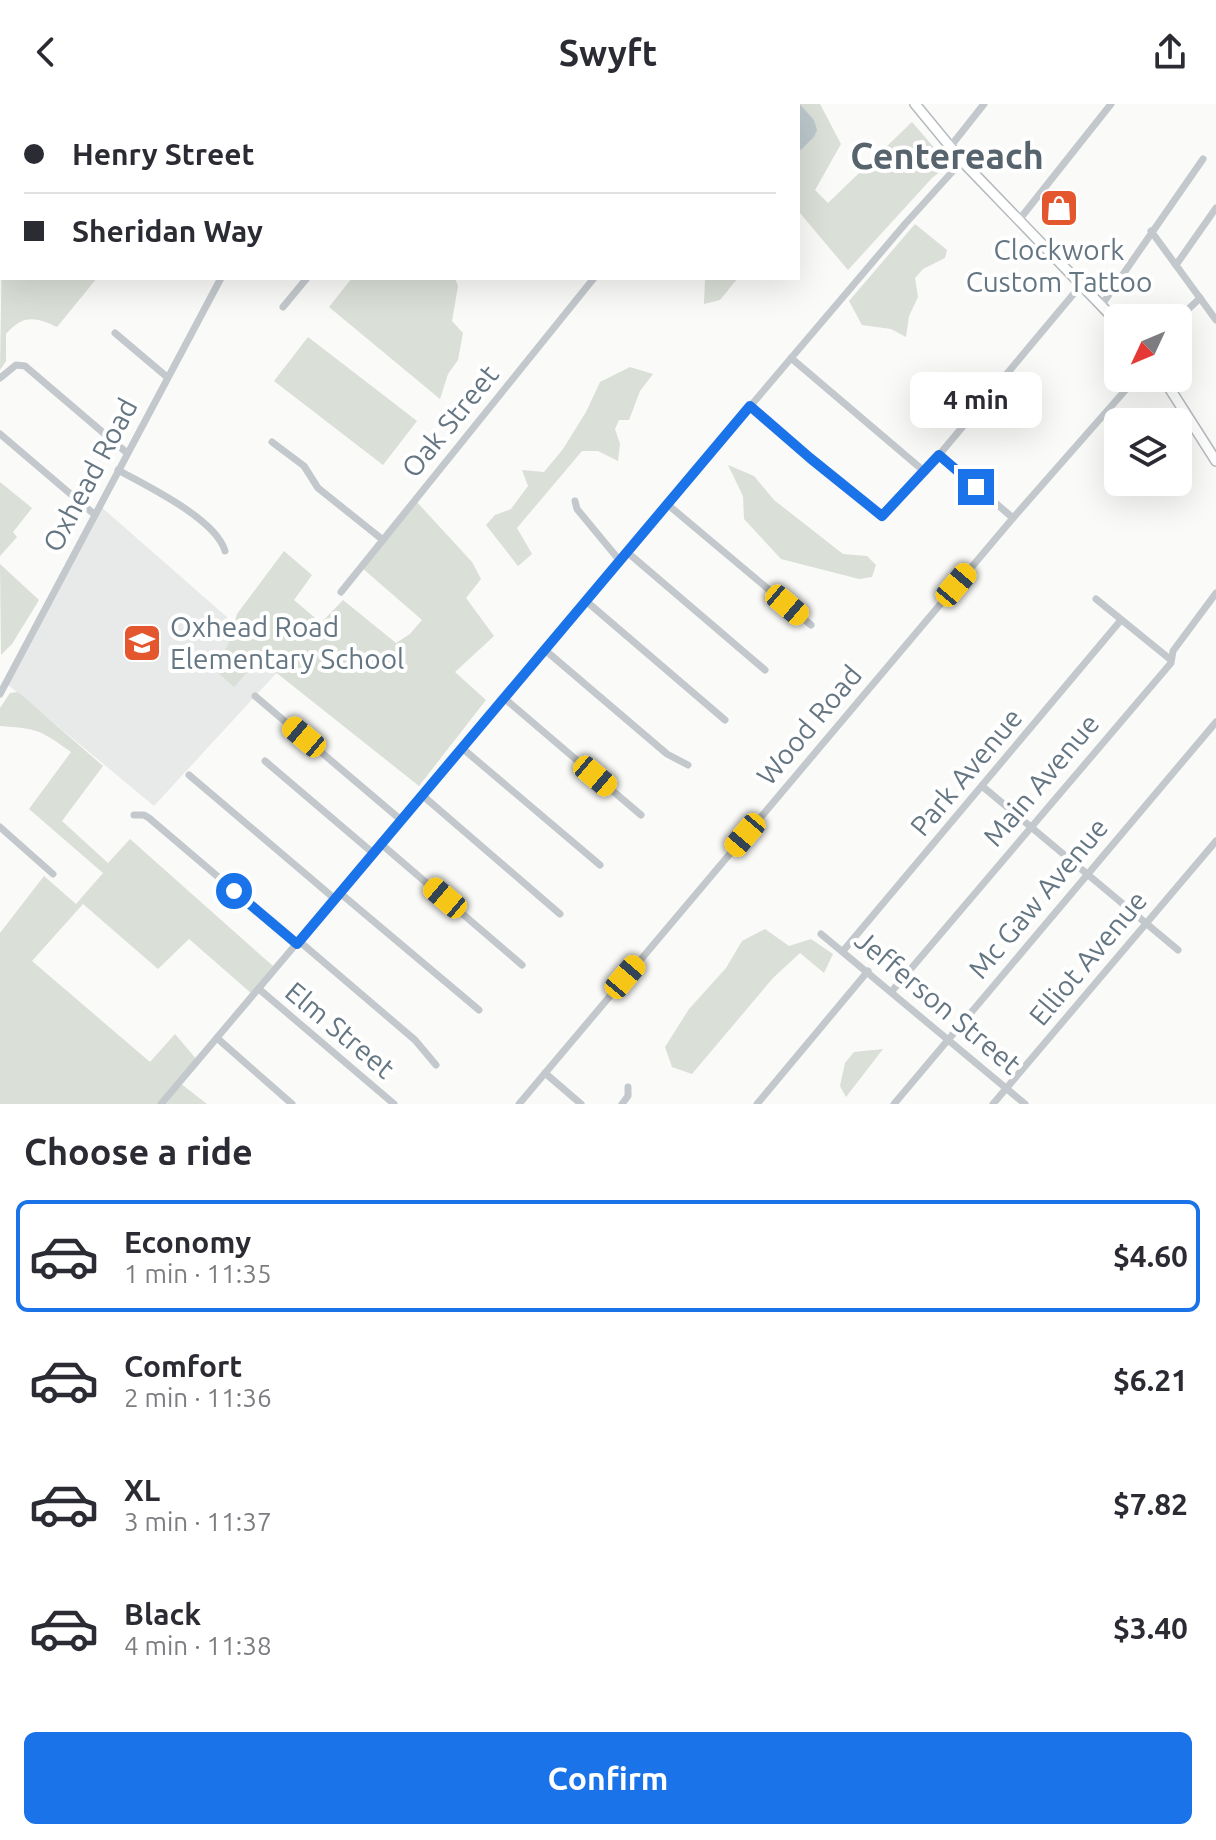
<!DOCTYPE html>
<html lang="en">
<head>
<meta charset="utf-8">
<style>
  body { margin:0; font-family:Ubuntu,sans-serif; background:#f7f7f7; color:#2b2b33; height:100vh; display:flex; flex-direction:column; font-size:30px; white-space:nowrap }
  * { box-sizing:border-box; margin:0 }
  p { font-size:26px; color:#7c7c81 }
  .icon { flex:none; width:44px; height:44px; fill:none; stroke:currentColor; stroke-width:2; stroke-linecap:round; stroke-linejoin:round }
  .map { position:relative; height:1000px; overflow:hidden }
  .sheet { display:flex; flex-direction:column; background:#fff; flex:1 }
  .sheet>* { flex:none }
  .hud { position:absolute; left:0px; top:0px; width:800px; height:176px; box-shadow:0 8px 32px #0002; display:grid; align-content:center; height:176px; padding:0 24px; background:#fff }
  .needle { width:52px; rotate:226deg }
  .buttons { position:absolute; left:1104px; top:200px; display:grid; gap:16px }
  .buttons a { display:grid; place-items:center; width:88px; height:88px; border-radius:12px; background:#fff; box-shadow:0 8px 32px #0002; font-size:40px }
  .end { position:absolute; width:36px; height:36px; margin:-18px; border:10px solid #1a73e8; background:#fff; box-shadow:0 0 0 4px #fff }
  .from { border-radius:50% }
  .bubble { position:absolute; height:56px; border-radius:12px; background:#fff; box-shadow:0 8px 32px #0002; font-size:26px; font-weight:700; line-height:56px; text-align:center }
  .car { position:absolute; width:24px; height:48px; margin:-24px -12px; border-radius:10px; box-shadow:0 0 6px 2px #0007; background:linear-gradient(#f5c518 24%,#345 0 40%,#f5c518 0 76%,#345 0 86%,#f5c518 0) }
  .hud b { display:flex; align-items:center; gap:28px; height:76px; font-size:30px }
  .hud b+b { border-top:2px solid #e1e1e2 }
  .hud i { width:20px; height:20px; background:#2b2b33 }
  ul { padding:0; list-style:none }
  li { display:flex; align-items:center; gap:24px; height:112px; margin:0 16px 12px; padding:0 8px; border:4px solid transparent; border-radius:12px }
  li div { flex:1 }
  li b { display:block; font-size:30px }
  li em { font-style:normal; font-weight:700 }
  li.on { border-color:#1a73e8 }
  li>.icon { width:72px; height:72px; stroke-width:1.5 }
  h2 { padding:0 24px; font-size:36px; line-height:96px }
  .cta { display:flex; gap:16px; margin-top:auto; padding:16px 24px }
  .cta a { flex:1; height:92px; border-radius:12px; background:#1a73e8; color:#fff; font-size:32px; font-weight:700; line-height:92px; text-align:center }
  header { display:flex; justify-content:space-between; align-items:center; height:104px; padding:0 24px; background:#fff; font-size:36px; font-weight:700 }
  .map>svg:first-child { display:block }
</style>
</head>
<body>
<header><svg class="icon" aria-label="back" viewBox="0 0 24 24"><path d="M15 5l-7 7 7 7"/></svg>Swyft<svg class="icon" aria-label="share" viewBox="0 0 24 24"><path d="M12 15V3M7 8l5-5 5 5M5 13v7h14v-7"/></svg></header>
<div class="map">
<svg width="1216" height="1000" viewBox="0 0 1216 1000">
  <rect width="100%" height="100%" fill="#fafaf8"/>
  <path fill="#e8e9e9" d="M99,401l184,161 -129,140 -147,-122z"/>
  <g fill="#dadfd7">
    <path d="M800,0h20l21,40 -26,46 13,13 84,-81 37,43 -17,13 -84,92 -48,-57 -2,-66 4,2 12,-12v-17z"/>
    <path d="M915,120l32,26 -2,8 -22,11 -8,9 3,19 -9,19 -3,21 -15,-8 -29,-4 -13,-24z"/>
    <path d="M2,140v34h95l-40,49c-21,-10 -34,-13 -51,7v27l-6,9z"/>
    <path d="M352,174h103l3,8 -6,35 11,12 -5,27 -10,14 -8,25 -111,-92z"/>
    <path d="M705,174h33l-18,22 -16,4z"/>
    <path d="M308,233l109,84 -34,44 -109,-84z"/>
    <path d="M630,263l23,7 -13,17 -11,29h-10l-4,9 5,15 -2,17 -20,-10h-16l-65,77 15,26 -14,12 -32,-41 9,-10 16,-6 17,-23 -6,-16 22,2 19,-23 23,-37 14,-30z"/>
    <path d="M728,361l26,11 20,24 69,54 24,2 9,9 -4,12 -13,2 -78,-20 -37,-40 -1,-23z"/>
    <path d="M0,378l32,26 -19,24 4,5 -17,19z"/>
    <path d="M415,396l57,62 9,17 -15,19 28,38 -39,36 31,28 -67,86 -160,-127 -25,28 -23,-20 16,-20 10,-33 47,-63 28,24 -18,25 27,23 22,-23 53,43 14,-9 12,-14 -61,-53z"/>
    <path d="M0,460l39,36 -27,44 -11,11z"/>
    <path d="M18,588l85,74 -41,55 46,42 22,-24 143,127 -22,27 -62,-54 -31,30 -75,-65 -51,57 118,101 25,-28 23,27 -18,22 27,21h-207v-171l44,-57 32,28 27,-31 -74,-64 42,-57c-32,-23 -33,-23 -71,-26v-18l10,-15z"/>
    <path d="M765,825l24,17 22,-7 22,15 -9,19 -24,-20 -27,25 -81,96 -20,-7 -7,-20 24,-38 37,-41 16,-27z"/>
    <path d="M883,945l-37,48 -6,-11 5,-23 9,-11z"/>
  </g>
  <path fill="#bbc7cb" d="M765,0h35l14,16 3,10 -3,7 -13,13 -3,-3v-41z"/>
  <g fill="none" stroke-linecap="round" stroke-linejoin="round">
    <g stroke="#b5babe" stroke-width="12">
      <g id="major">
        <path d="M915,0l47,57 156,162"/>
        <path d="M1163,274l53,83"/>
      </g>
    </g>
    <g stroke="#c3c8cc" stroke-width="7">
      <path d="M706,0l3,2"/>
      <path d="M13,2l2,-2"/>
      <path d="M111,2l1,-2"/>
      <path d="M258,2v-2"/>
      <path d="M288,2l1,-2"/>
      <path d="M370,2l2,-2"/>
      <path d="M454,2l2,-2"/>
      <path d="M575,2l3,-2"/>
      <path d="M732,2l2,-2"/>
      <path d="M0,20l2,-2"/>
      <path d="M950,43l34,-43"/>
      <path d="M1019,116l92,-116"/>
      <path d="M1151,127l65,89"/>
      <path d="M1176,161l40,-57"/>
      <path d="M1101,202l102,-147"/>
      <path d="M283,203l24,-29"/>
      <path d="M1178,215l22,-21"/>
      <path d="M115,229l52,44"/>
      <path d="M791,254l134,114"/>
      <path d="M0,274l16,-13 9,1 102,87"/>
      <path d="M750,302l60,52 74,58 55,-61 142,-170"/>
      <path d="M0,330l94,80"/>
      <path d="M272,338l32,24 14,22 65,52"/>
      <path d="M939,351l74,63"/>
      <path d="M118,366c29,16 98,49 107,81"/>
      <path d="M575,397l2,8 43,52"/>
      <path d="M667,400l144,121"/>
      <path d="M627,448l138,118"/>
      <path d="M341,488l253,-314"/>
      <path d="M1096,495l75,61"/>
      <path d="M586,497l139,119"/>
      <path d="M545,546l122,104 21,11"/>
      <path d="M0,590l221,-416"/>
      <path d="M255,592l146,124"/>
      <path d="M504,594l137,117"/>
      <path d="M462,644l138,117"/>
      <path d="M265,657l108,92"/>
      <path d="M189,671l146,124"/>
      <path d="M982,682l196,164"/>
      <path d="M422,691l138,119"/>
      <path d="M134,711h10l5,3 148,126"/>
      <path d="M0,723l53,47"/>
      <path d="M380,739l142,122"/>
      <path d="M340,789l139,117"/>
      <path d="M821,830l204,170"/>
      <path d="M299,837l116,99 21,25"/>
      <path d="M843,847l278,-331"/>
      <path d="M259,885l135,115"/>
      <path d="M892,887l279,-328 2,-12 43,-58"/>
      <path d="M217,934l75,66"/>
      <path d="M545,969l36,31"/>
      <path d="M161,1000l547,-648 197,-232 57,-63"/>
      <path d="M519,1000l494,-586 123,-140"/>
      <path d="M622,1000l6,-8v-9"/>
      <path d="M757,1000l111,-133"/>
      <path d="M894,1000l322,-382"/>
      <path d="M993,1000l223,-263"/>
    </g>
    <use href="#major" stroke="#fff" stroke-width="9"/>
  </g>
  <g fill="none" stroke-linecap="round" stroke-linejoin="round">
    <path stroke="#1a73e8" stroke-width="10" d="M234,787l63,53 453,-538 60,52 72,58 57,-61 37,32"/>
  </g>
  <defs>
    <g id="shop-square" transform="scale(2)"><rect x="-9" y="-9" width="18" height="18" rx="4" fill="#e4572e" stroke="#fff"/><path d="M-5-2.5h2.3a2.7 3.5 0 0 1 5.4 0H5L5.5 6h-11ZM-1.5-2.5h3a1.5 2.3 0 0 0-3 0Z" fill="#fff"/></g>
    <g id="school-square" transform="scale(2)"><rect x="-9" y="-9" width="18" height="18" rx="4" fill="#e4572e" stroke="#fff"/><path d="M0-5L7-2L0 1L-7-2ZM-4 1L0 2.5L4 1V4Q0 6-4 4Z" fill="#fff"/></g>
  </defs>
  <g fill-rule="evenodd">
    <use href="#shop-square" x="1059" y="104"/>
    <use href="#school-square" x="142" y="539"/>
  </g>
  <g text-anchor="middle" stroke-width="8" stroke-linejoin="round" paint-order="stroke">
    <g font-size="28" fill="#657683" stroke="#fff">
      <text x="1059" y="156">Clockwork<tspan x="1059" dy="32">Custom Tattoo</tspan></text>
      <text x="170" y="533" text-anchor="start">Oxhead Road<tspan x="170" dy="32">Elementary School</tspan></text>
    </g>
    <g font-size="28" fill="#657683" stroke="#fff">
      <text transform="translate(450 317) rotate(-51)" y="10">Oak Street</text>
      <text transform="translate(90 371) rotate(-62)" y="10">Oxhead Road</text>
      <text transform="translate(809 621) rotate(-50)" y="10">Wood Road</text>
      <text transform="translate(966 668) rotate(-50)" y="10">Park Avenue</text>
      <text transform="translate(1041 676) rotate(-50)" y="10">Main Avenue</text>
      <text transform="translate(1038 794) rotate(-50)" y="10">Mc Gaw Avenue</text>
      <text transform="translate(1088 854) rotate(-50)" y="10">Elliot Avenue</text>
      <text transform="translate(938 898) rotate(40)" y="10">Jefferson Street</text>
      <text transform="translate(340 926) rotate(40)" y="10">Elm Street</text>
    </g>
    <g font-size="36" font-weight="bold" fill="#57646e" stroke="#fff">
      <text x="947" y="65">Centereach</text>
    </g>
  </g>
</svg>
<div class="buttons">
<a><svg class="needle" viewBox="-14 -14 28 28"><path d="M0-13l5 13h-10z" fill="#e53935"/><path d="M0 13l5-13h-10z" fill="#7c7c81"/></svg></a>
<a><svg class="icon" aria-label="layers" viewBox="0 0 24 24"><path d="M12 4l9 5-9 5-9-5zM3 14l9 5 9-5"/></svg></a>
</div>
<i class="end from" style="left:234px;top:787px"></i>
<i class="end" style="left:976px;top:383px"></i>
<div class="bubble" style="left:910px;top:268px;width:132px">4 min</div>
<i class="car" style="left:956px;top:481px;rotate:40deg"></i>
<i class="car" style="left:787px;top:501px;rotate:130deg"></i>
<i class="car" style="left:304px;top:633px;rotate:310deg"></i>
<i class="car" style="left:595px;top:672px;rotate:130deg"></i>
<i class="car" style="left:745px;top:731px;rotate:220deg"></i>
<i class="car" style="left:445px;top:794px;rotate:310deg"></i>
<i class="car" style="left:625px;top:873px;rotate:40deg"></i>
<div class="hud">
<b><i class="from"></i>Henry Street</b>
<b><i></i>Sheridan Way</b>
</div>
</div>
<section class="sheet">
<h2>Choose a ride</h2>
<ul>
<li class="on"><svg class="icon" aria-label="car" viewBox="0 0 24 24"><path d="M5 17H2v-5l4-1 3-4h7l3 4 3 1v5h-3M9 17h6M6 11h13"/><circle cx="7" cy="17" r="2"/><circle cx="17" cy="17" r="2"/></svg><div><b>Economy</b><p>1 min · 11:35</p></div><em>$4.60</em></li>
<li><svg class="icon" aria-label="car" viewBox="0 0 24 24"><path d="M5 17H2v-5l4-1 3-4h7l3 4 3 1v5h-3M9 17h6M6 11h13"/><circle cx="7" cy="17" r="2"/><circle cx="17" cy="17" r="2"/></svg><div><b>Comfort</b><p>2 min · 11:36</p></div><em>$6.21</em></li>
<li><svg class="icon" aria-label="car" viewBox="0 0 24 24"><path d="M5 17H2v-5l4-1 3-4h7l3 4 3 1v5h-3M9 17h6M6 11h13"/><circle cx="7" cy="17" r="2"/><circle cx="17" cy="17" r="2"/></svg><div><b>XL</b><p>3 min · 11:37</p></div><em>$7.82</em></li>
<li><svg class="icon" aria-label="car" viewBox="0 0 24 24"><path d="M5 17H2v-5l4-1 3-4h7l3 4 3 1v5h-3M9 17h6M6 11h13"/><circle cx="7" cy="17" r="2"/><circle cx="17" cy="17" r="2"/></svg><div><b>Black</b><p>4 min · 11:38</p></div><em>$3.40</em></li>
</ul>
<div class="cta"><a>Confirm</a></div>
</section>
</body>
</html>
